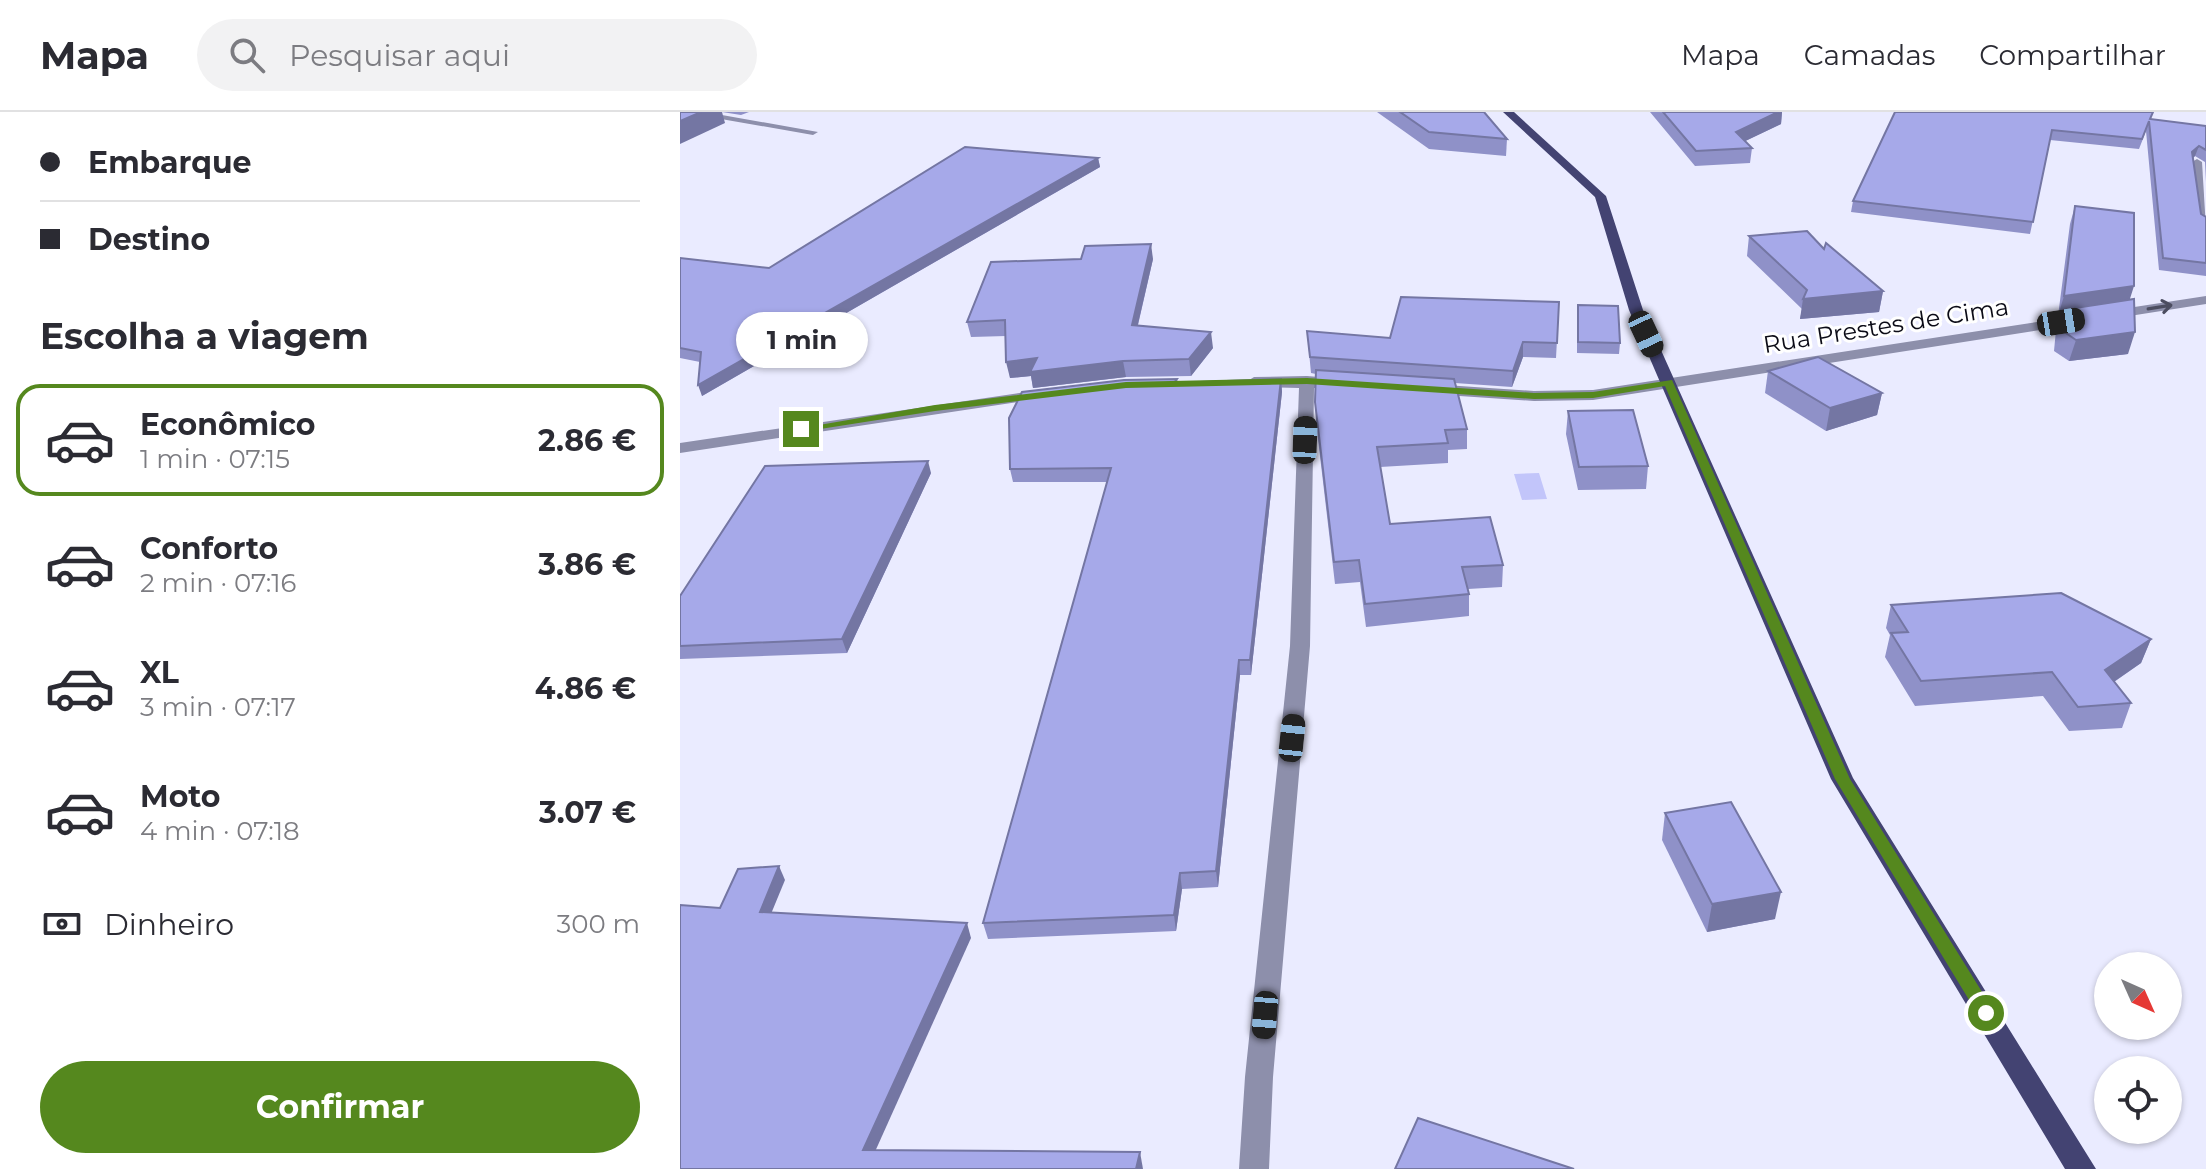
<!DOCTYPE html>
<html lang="pt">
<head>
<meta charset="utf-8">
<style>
  body { margin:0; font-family:Montserrat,sans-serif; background:#f2f2f3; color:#2b2b33; height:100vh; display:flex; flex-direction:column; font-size:30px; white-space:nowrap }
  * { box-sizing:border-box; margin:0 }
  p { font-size:26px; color:#7c7c81 }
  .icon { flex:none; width:44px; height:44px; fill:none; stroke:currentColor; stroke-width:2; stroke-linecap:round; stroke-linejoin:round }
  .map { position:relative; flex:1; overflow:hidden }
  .sheet { display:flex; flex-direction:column; background:#fff; width:680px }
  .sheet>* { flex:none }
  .guide { display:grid; align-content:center; height:176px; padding:0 40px; background:#fff }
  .needle { width:52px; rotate:135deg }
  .fabs { position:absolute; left:1414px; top:840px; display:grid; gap:16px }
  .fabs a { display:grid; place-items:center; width:88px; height:88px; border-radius:50%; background:#fff; box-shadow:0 2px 6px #0004; font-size:40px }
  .end { position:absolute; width:36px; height:36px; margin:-18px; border:10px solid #55881e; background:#fff; box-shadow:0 0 0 4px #fff }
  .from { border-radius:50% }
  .bubble { position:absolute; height:56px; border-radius:28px; background:#fff; box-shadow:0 2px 6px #0004; font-size:26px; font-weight:700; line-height:56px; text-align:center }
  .car { position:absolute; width:24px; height:48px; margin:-24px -12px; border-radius:10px; box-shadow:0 0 6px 2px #0007; background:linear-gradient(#222 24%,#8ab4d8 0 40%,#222 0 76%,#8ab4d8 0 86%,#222 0) }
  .guide b { display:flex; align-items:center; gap:28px; height:76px; font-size:30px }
  .guide b+b { border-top:2px solid #e1e1e2 }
  .guide i { width:20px; height:20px; background:#2b2b33 }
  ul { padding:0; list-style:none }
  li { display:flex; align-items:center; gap:24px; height:112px; margin:0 16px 12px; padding:0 24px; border:4px solid transparent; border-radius:24px }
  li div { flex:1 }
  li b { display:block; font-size:30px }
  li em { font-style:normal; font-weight:700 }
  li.active { border-color:#55881e }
  li>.icon { width:72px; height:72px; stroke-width:1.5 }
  h2 { padding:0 40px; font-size:36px; line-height:96px }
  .pay { display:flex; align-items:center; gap:20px; height:88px; padding:0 40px; font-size:30px }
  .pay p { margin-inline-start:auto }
  .primary-button { display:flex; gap:16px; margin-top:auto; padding:16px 40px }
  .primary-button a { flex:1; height:92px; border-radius:48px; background:#55881e; color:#fff; font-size:32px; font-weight:700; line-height:92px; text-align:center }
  header { display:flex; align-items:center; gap:48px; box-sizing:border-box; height:112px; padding:0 40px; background:#fff; border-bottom:2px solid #e1e1e2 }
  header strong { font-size:38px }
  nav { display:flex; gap:44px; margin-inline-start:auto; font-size:28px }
  .search { width:560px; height:72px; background:#f2f2f3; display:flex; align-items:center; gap:20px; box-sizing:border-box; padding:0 28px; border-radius:44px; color:#7c7c81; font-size:30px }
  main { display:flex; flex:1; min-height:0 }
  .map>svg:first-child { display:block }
</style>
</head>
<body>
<header>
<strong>Mapa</strong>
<div class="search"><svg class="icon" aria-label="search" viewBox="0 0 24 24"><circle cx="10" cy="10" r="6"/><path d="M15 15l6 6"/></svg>Pesquisar aqui</div>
<nav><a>Mapa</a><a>Camadas</a><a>Compartilhar</a></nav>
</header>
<main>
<section class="sheet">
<div class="guide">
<b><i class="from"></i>Embarque</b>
<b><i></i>Destino</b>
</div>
<h2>Escolha a viagem</h2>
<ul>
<li class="active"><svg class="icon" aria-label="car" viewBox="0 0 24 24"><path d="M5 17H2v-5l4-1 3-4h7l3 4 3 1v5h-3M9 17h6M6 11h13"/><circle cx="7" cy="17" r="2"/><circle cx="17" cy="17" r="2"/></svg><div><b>Econômico</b><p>1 min · 07:15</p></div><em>2.86 €</em></li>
<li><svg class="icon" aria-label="car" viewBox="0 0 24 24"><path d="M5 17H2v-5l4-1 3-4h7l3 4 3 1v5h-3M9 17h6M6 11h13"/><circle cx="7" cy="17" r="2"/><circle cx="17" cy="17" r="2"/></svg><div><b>Conforto</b><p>2 min · 07:16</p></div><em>3.86 €</em></li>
<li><svg class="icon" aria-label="car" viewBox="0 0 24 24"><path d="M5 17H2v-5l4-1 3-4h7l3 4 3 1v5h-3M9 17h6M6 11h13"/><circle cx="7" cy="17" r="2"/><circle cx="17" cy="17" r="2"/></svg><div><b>XL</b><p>3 min · 07:17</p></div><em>4.86 €</em></li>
<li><svg class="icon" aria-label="car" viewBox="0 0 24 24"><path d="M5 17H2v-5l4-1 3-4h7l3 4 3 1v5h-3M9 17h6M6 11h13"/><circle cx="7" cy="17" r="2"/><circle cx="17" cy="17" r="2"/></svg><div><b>Moto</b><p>4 min · 07:18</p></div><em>3.07 €</em></li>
</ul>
<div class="pay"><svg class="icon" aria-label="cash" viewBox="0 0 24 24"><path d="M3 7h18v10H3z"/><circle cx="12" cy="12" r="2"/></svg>Dinheiro<p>300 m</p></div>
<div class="primary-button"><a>Confirmar</a></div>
</section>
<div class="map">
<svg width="1526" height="1057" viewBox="0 0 1526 1057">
  <rect width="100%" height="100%" fill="#eaebff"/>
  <path fill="#c2c5fa" d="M859,361l8,26 -25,1 -8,-26z"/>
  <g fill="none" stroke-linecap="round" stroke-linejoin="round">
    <g fill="#8d8fab" fill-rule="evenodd">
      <path d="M1,0h24l113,20 -5,3z"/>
      <path d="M1517,47l5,3 4,67 -6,-4 -8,-63z"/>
      <path d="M1526,184v8l-613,96 -59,1 -104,-7 -8,-5 8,-5 104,7 59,-1z"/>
      <path d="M627,264l35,3 8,5 -8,5 -28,-1 -4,258 -37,431 -4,92h-30l6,-92 45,-431 9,-258 -45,-1 -8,-5 8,-5z"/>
      <path d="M366,277l8,5 -3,3 -371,56v-10z"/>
    </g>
    <path fill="#434372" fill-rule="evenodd" d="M823,0h11l92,84 37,114 210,468 243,391h-31l-234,-390 -202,-469 -34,-113z"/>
  </g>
  <g fill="#8f91c8">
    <path d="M42,0h27l-8,3z"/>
    <path d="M697,0h107l23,27 -1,17 -77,-7z"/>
    <path d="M970,0h132l-1,12 -36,17 7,7 -2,15 -55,3z"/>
    <path d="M1215,0l255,7 56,7v56l-1,-20 -10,-6 -2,2 8,56 5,3v59l-47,-6 -13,-139 -7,18 -89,-9 -20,94 -179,-22 2,-11z"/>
    <path d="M418,46l2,9 -398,229 -2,-34 -20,-4v-100l89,10z"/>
    <path d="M1395,94l55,93 -2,55 -59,7 -15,-10 2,-21 5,-15 -3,1 12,-92z"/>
    <path d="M1069,124l75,13 59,42 -4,21 -79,7 2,-10 -55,-53z"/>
    <path d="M473,147l-15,66 75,23 -22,28 -65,1 -93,11 -2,-12 -21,2 -4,-42 -35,1 -4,-15z"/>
    <path d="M879,190l-3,56 -33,-1 -11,30 -57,-4 12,46v20l-19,1v13l-68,4 10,57 113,41 -1,22 -34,2 1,5v22l-103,11 -6,-45 -25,2 -19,-162v-48l-5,-1 -4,-42 83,7z"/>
    <path d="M897,203l43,28 -1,11 -42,-1z"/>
    <path d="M1088,259l114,22 -5,22 -51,16 -61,-38z"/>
    <path d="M497,267l1,4 103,-4 1,13 -31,283h-11l-22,212 -36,2 -6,42 -188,8 -5,-16 124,-441h-94l-3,-13z"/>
    <path d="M888,299l80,55 -2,23 -68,1 -12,-56z"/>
    <path d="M251,361l-84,180 -167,6v-63z"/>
    <path d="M1211,493l260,34 -10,24 -27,19 17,21 -9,25 -53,3 -26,-35 -128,10 -30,-49 5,-22 -4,-7z"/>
    <path d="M985,701l110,106 -68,13 -45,-92z"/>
  </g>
  <g fill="#7476a3">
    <path d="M21,0h21l3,11 -45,21v-23z"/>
    <path d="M1098,0h4l-1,12 -46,22 1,-14z"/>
    <path d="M1519,34l-4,10 -6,6 3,-10z"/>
    <path d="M418,46l2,9 -398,229 -4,-11z"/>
    <path d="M471,132l2,15 -19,82 -2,-16z"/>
    <path d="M1454,174l-6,19 -66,5 -1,5 -3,1 6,-20z"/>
    <path d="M1203,179l-4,21 -79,7 3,-20z"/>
    <path d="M531,220l2,16 -22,28 -2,-17z"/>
    <path d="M1455,220l-7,22 -59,7 7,-21z"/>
    <path d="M843,230v15l-11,30 1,-16z"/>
    <path d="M357,246l86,3 3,16 -93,11 -2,-12 -21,2 -4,-16z"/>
    <path d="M601,267l1,13 -31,283 -1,-15z"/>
    <path d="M1202,281l-5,22 -51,16 4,-23z"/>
    <path d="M248,349l3,12 -84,180 -5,-14z"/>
    <path d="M1471,527l-10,24 -45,31 9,-24z"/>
    <path d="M559,548l1,15 -22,212 -2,-16z"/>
    <path d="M99,754l6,14 -19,46 -6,-14z"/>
    <path d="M500,761l2,16 -6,42 -2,-16z"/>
    <path d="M1101,780l-6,27 -68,13 5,-28z"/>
    <path d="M287,811l4,15 -102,227 -6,-15z"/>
    <path d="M460,1040l3,17h-7z"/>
  </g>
  <g fill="#a6a9e9" stroke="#7476a3" stroke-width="2">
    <path d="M0,0h21l-21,9z"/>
    <path d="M720,0h84l23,27 -78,-7z"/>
    <path d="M983,0h115l-42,20 16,16 -56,3z"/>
    <path d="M1215,0h258l-3,7 56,7v24l-7,-4 -7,6 9,62 5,3v46l-43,-5 -14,-137 -7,18 -90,-9 -19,92 -180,-21z"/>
    <path d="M285,35l133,11 -400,227 3,-33 -21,-4v-90l89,10z"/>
    <path d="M1395,94l59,7v73l-70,10z"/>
    <path d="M1127,119l17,18 2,-6 57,48 -80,8 4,-9 -58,-54z"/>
    <path d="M471,132l-19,81 79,7 -22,27 -66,2 -93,11 7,-14 -31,4 -1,-42 -38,2 24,-60 90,-3 4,-13z"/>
    <path d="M721,185l158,5 -2,41 -34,-1 -10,29 -203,-14 -3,-26 83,7z"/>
    <path d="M1454,187l1,33 -59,8 -16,-11 2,-19z"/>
    <path d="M898,193l40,1 2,37 -42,-1z"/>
    <path d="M1138,245l64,36 -52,15 -62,-37z"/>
    <path d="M636,258l138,9 13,50 -22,1 3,13 -71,4 13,77 100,-7 13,48 -41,2 7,27 -104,10 -6,-44 -25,2 -19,-160z"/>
    <path d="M497,267l-3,4 107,-4 -31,281h-11l-23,211 -36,2 -6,42 -191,8 128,-455 -101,1 -1,-51 13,-26 102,-12z"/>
    <path d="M953,298l15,56 -69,1 -11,-56z"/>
    <path d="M248,349l-86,178 -162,7v-50l85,-130z"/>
    <path d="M1381,481l90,46 -46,31 26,33 -53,4 -26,-35 -131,9 -30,-48 17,-1 -17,-27z"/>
    <path d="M1051,690l50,90 -69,12 -47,-91z"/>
    <path d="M99,754l-19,46 207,11 -104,227 277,2 -4,17h-456v-264l40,3 18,-39z"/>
    <path d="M738,1006l156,51h-179z"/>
  </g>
  <defs><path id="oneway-shaft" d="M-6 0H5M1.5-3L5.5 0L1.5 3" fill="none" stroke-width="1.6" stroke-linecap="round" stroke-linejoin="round" transform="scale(2)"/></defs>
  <use stroke="#4c4d60" href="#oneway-shaft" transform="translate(1480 195) rotate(-9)"/>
  <path fill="#55881e" d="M627,266l227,15 59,-1 79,-12 178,399 142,229 3,5 -3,5h-12l-145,-239 -170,-393 -72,12 -59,1 -227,-15 -181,4 -191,23 -134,21 -5,-3 139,-24 191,-23z"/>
  <g text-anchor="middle" stroke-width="6" stroke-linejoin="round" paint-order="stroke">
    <g font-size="24" fill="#0b0b16" stroke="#fff">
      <text transform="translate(1206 214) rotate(-9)" y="8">Rua Prestes de Cima</text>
    </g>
  </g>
</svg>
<div class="fabs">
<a><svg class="needle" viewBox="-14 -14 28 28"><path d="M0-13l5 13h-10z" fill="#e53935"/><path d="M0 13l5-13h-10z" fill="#7c7c81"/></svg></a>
<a><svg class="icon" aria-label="locate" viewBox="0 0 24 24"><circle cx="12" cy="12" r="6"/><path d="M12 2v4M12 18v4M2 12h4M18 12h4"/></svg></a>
</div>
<i class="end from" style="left:1306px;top:901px"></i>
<i class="end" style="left:121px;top:317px"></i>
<div class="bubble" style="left:56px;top:200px;width:132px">1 min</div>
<i class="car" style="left:1381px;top:210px;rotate:81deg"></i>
<i class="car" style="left:966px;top:222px;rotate:155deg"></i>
<i class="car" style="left:625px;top:328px;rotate:2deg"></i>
<i class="car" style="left:612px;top:626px;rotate:6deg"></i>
<i class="car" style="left:585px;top:903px;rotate:185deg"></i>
</div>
</main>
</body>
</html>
